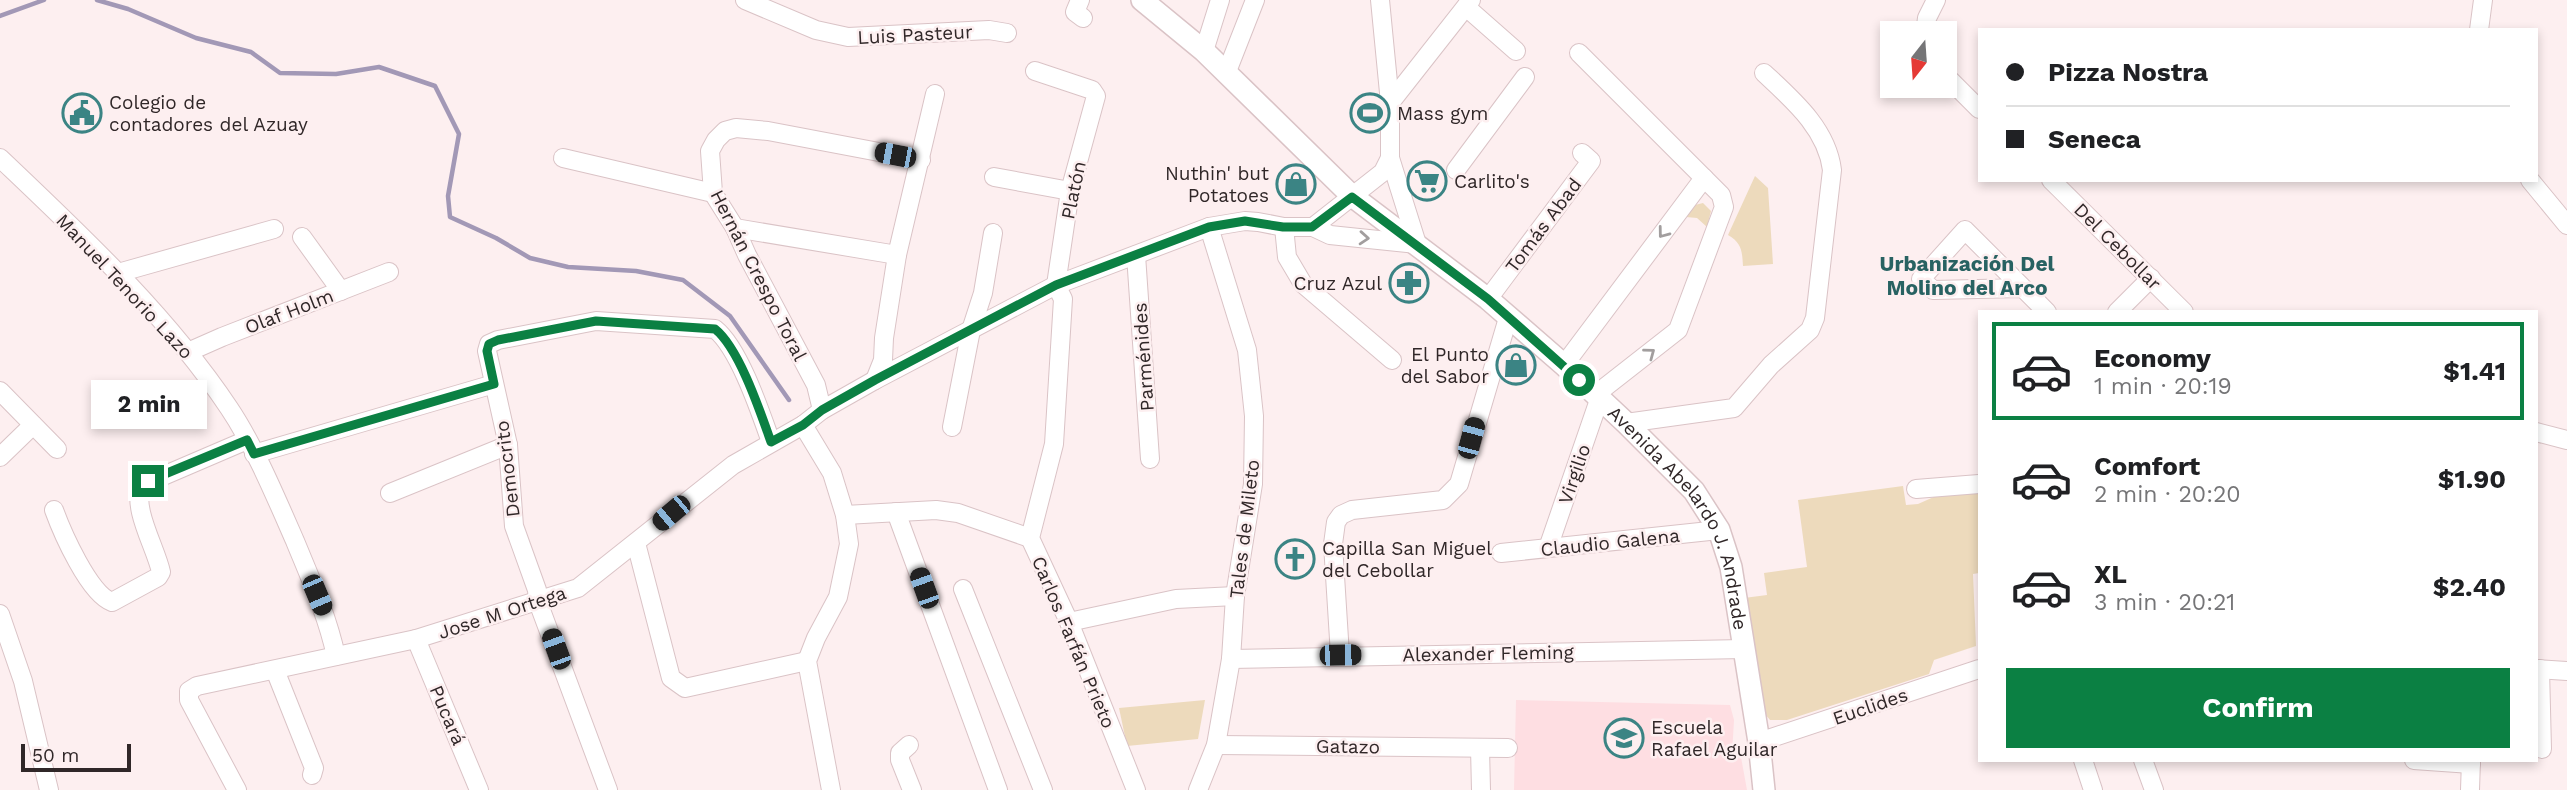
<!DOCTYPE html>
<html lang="en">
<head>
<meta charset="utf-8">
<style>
  body { margin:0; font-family:"Work Sans",sans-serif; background:#f2f2f2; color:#202124; height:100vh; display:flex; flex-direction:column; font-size:26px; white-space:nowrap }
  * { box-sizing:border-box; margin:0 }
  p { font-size:23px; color:#757577 }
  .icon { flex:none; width:38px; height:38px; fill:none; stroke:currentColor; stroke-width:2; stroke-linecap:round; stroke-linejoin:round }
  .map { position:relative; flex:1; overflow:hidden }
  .details { position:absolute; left:1978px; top:310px; width:560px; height:452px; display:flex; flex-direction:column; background:#fff; border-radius:0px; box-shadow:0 4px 10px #0003 }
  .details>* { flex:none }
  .hud { position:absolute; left:1978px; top:28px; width:560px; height:154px; border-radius:0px; box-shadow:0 4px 10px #0003; display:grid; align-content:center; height:154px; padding:0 28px; background:#fff }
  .needle { width:46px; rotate:197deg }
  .tools { position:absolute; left:1880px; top:21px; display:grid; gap:14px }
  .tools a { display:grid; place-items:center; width:77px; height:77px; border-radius:0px; background:#fff; box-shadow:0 4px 10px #0003; font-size:35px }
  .scale { position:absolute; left:21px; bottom:18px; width:110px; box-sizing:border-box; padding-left:7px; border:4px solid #302728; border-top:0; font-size:19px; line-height:24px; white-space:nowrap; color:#302728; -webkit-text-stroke:5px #fdeff0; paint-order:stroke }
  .end { position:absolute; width:32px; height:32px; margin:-16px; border:9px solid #0b8043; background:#fff; box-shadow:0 0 0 4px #fff }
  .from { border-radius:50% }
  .bubble { position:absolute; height:49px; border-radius:0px; background:#fff; box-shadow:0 4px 10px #0003; font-size:23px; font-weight:700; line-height:49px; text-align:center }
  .car { position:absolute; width:21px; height:42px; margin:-21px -10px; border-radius:9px; box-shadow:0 0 5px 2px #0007; background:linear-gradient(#222 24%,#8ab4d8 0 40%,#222 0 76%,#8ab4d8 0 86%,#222 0) }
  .hud b { display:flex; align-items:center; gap:24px; height:66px; font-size:26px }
  .hud b+b { border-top:2px solid #e0e0e0 }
  .hud i { width:18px; height:18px; background:#202124 }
  ul { padding:12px 0 0; list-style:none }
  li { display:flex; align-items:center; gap:21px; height:98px; margin:0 14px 10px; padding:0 14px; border:4px solid transparent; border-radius:0px }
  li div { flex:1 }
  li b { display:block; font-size:26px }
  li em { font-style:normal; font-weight:700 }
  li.current { border-color:#0b8043 }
  li>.icon { width:63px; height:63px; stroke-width:1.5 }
  .primary-button { display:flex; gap:14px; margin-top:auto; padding:14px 28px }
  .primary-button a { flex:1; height:80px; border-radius:0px; background:#0b8043; color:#fff; font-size:28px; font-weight:700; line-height:80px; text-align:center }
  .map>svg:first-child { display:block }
</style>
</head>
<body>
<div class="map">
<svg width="2567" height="790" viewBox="0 0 2567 790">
  <rect width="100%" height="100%" fill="#fdeff0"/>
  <path fill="#fedee2" d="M1516,700l214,5 4,15 -2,35 9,2 6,33h-233z"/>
  <g fill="#eddabc">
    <path d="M1755,176l13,12 5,76 -30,2c-1,-15 -1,-23 -15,-31z"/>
    <path d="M1703,203l8,8 -4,16 -10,-9 -11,-1 9,-12z"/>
    <path d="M1903,486l3,19 12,-1 18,-8 43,-6v83l-6,1 3,72 -42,14 -5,14 -142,46h-17l-10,-12 -16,-110 23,-3 -3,-22 43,-6 -9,-67z"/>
    <path d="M1205,700l-7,39 -71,7 -8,-38z"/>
  </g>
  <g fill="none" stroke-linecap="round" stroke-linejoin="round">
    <g stroke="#a298b6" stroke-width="4.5">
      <path d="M97,0l31,9 68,29 55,14 29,21 56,1 43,-7 56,19 24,48 -11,62 2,21 46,21 34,20 38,9 68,4 47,9 47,36 59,84"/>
      <path d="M0,16l44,-16"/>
    </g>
    <g stroke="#dac3c6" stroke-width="20">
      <g id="minor">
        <path d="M745,0l71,30 32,7 141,-7 18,3"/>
        <path d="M1080,0l-5,12 8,6"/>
        <path d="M1466,7l50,44"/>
        <path d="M2479,30l4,-30"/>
        <path d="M1925,33l2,-15 9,-18"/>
        <path d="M1204,51l16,-51"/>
        <path d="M1579,53l142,142 3,12 -46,123 -83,65"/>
        <path d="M1035,71l57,19 4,6 -26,95 -14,94 7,14 -9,145 -24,94 39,84 67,168"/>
        <path d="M1226,74l29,-74"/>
        <path d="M1944,74l35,35"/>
        <path d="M1390,103l81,-103"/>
        <path d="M0,158c82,78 166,156 229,250 25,37 48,92 66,133 16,39 32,74 41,115"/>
        <path d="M563,158l150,35"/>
        <path d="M1456,170l69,-93"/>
        <path d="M994,177l76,14"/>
        <path d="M2051,180l133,132"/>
        <path d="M2530,180l37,45"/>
        <path d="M1284,227l3,30 16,27 89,76"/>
        <path d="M1313,227l70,-55 7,-14"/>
        <path d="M735,228l162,27"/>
        <path d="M302,237l39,54"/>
        <path d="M1136,255l14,204"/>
        <path d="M118,273l156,-44"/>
        <path d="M2023,288l-90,2 -12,-11 44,-49 82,82"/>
        <path d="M1488,299l103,-138 -9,-8"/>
        <path d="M2117,312l34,-34"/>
        <path d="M188,352l34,-15 167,-65"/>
        <path d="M1564,365l140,-187"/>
        <path d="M875,380l8,-20 1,-22 13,-83 38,-161"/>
        <path d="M0,391l57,58"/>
        <path d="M822,410l-6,-25 -69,-130 -12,-27 -22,-35 -3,-42 6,-11 9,-9 11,-3 32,3 153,29"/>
        <path d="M1626,423l108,-15 37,-43 39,-35 5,-12 17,-148c-5,-41 -39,-70 -68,-97"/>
        <path d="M803,425l29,48 13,42 4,29 -11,53 -22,41 -9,23 24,129"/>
        <path d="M952,427l19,-97 12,-37 10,-60"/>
        <path d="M2536,432l31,8"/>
        <path d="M254,454l240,-70"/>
        <path d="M0,457l33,-32"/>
        <path d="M1916,489l63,-5"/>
        <path d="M390,493l118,-48"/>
        <path d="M54,510c8,22 35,84 58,92l46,-25 3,-5c-5,-24 -30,-65 -19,-87l105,-45"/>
        <path d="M896,512l102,278"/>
        <path d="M845,515l91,-5 22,3 72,25"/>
        <path d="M636,543l35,135 14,10 122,-27"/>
        <path d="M1548,548l51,-148"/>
        <path d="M1501,553l218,-23"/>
        <path d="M963,589l80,201"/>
        <path d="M0,614l23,67 26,109"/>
        <path d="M1069,622l107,-23 59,-3"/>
        <path d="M416,639l63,151"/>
        <path d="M1340,655l-7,-111 3,-22 5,-7 11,-5 91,-10 16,-16 49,-166"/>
        <path d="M1231,659l513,-10"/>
        <path d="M2536,669l31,2"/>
        <path d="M2540,669l2,80"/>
        <path d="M275,670l39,98 -2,7"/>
        <path d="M1759,742l220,-73"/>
        <path d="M909,745l-9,8v7l12,30"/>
        <path d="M1216,745l292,3"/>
        <path d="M1480,748l1,42"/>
        <path d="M2083,760l10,30"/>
        <path d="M2143,760l11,30"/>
        <path d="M2414,760l57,4"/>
        <path d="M237,790l-48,-90v-9l8,-5 219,-47 162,-51 155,-123 70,-40 19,-15 53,-30 181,-95 153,-58 36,-6 13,1 26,5h29l17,8 87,9 -27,-86v-55l-10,-103"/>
        <path d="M608,790l-70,-188 -1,-12 -23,-64 -6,-81 -21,-94 2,-7 9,-4 98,-19 119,8c24,19 45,82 56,113"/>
        <path d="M1198,790l18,-45 15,-86 4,-63 18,-112 1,-68 -7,-66 -38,-123"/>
        <path d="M2470,790l1,-30"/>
      </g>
    </g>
    <g stroke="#dac3c6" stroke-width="24">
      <g id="tertiary">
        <path id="s1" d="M1142,0l62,51 148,145 136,103 76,66 62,58 68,68 25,39 12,37 28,175 5,48"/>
      </g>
    </g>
    <use href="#minor" stroke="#fff" stroke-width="18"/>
    <use href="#tertiary" stroke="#fff" stroke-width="21"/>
  </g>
  <defs><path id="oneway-chevron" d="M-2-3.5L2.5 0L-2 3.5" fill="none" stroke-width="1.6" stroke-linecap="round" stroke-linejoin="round" transform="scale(1.75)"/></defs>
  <g stroke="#a29e9e">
    <use href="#oneway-chevron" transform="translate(1663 233) rotate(127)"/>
    <use href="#oneway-chevron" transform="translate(1364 238) rotate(4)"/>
    <use href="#oneway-chevron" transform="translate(1650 353) rotate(-37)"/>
  </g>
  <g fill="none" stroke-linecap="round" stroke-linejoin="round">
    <path stroke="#0b8043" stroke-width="9" d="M148,481l99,-41 7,14 240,-70 -7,-33 2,-7 9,-4 98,-19 119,8c24,19 45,82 56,113l32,-17 19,-15 53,-30 181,-95 153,-58 36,-6 38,6h29l40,-30 136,102 91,81"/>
  </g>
  <defs>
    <g id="civic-ring" transform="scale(2.0125)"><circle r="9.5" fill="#fdeff0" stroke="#3b8484" stroke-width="1.5"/><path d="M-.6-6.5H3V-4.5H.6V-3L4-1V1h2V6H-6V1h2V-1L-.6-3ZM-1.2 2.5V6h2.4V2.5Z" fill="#3b8484"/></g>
    <g id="stadium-ring" transform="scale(2.0125)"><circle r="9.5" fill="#fdeff0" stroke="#3b8484" stroke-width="1.5"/><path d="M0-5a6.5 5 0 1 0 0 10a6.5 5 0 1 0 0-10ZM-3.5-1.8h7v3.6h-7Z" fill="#3b8484"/></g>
    <g id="supermarket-ring" transform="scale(2.0125)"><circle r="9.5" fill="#fdeff0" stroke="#3b8484" stroke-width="1.5"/><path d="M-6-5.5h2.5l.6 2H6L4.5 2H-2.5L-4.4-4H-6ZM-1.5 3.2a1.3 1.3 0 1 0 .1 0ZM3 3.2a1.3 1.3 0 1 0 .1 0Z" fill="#3b8484"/></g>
    <g id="shop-ring" transform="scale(2.0125)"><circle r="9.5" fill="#fdeff0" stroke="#3b8484" stroke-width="1.5"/><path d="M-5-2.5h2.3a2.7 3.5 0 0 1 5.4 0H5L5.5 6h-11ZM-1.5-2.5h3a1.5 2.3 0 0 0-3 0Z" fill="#3b8484"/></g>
    <g id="pharmacy-ring" transform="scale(2.0125)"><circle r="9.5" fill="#fdeff0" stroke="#3b8484" stroke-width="1.5"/><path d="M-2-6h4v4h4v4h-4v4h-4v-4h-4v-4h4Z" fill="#3b8484"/></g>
    <g id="church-ring" transform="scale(2.0125)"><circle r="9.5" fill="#fdeff0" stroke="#3b8484" stroke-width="1.5"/><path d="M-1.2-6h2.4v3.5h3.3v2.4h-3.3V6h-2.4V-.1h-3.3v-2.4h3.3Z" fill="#3b8484"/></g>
    <g id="school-ring" transform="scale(2.0125)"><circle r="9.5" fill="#fdeff0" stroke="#3b8484" stroke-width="1.5"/><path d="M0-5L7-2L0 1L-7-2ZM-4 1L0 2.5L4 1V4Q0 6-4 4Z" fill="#3b8484"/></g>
  </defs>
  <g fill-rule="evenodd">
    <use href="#civic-ring" x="82" y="113"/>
    <use href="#stadium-ring" x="1370" y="113"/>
    <use href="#supermarket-ring" x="1427" y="181"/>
    <use href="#shop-ring" x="1296" y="184"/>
    <use href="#pharmacy-ring" x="1409" y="283"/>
    <use href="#shop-ring" x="1516" y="365"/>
    <use href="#church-ring" x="1295" y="559"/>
    <use href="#school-ring" x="1624" y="738"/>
  </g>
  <g text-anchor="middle" stroke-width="5" stroke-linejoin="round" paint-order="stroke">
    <g font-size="19" fill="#302728" stroke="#fdeff0">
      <text transform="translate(915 34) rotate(-3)" y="7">Luis Pasteur</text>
      <text transform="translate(1073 190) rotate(-78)" y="7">Platón</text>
      <text transform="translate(1543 225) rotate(-53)" y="7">Tomás Abad</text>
      <text transform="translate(2118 246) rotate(45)" y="7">Del Cebollar</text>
      <text transform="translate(759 275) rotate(63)" y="7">Hernán Crespo Toral</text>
      <text transform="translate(125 286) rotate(47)" y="7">Manuel Tenorio Lazo</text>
      <text transform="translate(289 311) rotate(-21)" y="7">Olaf Holm</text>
      <text transform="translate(1143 357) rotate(-94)" y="7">Parménides</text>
      <text transform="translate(507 469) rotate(-97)" y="7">Democrito</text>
      <text transform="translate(1574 474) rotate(-71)" y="7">Virgilio</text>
      <text dy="7" stroke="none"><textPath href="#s1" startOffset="756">Avenida Abelardo J. Andrade</textPath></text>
      <text transform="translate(1244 529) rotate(-83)" y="7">Tales de Mileto</text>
      <text transform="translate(1610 542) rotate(-6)" y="7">Claudio Galena</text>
      <text transform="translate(502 612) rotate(-18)" y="7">Jose M Ortega</text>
      <text transform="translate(1074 642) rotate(67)" y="7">Carlos Farfán Prieto</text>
      <text transform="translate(1488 653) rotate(-1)" y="7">Alexander Fleming</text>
      <text transform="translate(1870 706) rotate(-19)" y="7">Euclides</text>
      <text transform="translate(448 715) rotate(67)" y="7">Pucará</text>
      <text transform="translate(1348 746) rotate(1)" y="7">Gatazo</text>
    </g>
    <g font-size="19" fill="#302728" stroke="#fdeff0" text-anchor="start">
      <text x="109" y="109">Colegio de<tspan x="109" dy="22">contadores del Azuay</tspan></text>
      <text x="1397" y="120">Mass gym</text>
      <text x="1269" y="180" text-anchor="end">Nuthin' but<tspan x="1269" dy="22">Potatoes</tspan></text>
      <text x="1454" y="188">Carlito's</text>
      <text x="1382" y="290" text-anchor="end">Cruz Azul</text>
      <text x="1489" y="361" text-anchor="end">El Punto<tspan x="1489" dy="22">del Sabor</tspan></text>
      <text x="1322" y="555">Capilla San Miguel<tspan x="1322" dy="22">del Cebollar</tspan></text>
      <text x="1651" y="734">Escuela<tspan x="1651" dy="22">Rafael Aguilar</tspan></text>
    </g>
    <g font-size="21" font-weight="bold" fill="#286262" stroke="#fdeff0">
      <text x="1967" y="271">Urbanización Del<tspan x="1967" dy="24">Molino del Arco</tspan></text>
    </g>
  </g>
</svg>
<div class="tools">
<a><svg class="needle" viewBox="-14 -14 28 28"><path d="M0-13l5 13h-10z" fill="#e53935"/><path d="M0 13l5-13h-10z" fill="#757577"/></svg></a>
</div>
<div class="scale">50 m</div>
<i class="end from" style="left:1579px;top:380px"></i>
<i class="end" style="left:148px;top:481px"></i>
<div class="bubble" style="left:91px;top:380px;width:116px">2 min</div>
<i class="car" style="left:895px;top:155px;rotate:281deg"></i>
<i class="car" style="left:1471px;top:438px;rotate:15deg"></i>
<i class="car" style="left:671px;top:513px;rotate:230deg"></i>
<i class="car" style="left:924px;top:588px;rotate:340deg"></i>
<i class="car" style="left:317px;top:595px;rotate:157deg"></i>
<i class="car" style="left:556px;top:649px;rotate:340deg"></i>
<i class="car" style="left:1340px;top:655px;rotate:89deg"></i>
<div class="hud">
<b><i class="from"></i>Pizza Nostra</b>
<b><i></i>Seneca</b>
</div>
<section class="details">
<ul>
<li class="current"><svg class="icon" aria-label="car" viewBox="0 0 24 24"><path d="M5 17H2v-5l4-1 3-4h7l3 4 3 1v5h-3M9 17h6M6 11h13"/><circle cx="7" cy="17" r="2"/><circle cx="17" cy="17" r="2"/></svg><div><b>Economy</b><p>1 min · 20:19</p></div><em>$1.41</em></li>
<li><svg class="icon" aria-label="car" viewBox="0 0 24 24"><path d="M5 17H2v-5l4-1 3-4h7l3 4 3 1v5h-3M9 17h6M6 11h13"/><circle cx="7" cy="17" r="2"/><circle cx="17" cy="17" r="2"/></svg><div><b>Comfort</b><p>2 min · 20:20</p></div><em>$1.90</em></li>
<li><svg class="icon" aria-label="car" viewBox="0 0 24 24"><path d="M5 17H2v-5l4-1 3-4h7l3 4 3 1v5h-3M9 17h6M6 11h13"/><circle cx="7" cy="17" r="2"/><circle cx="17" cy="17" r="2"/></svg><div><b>XL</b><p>3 min · 20:21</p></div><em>$2.40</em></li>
</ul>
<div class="primary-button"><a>Confirm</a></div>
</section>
</div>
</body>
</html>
